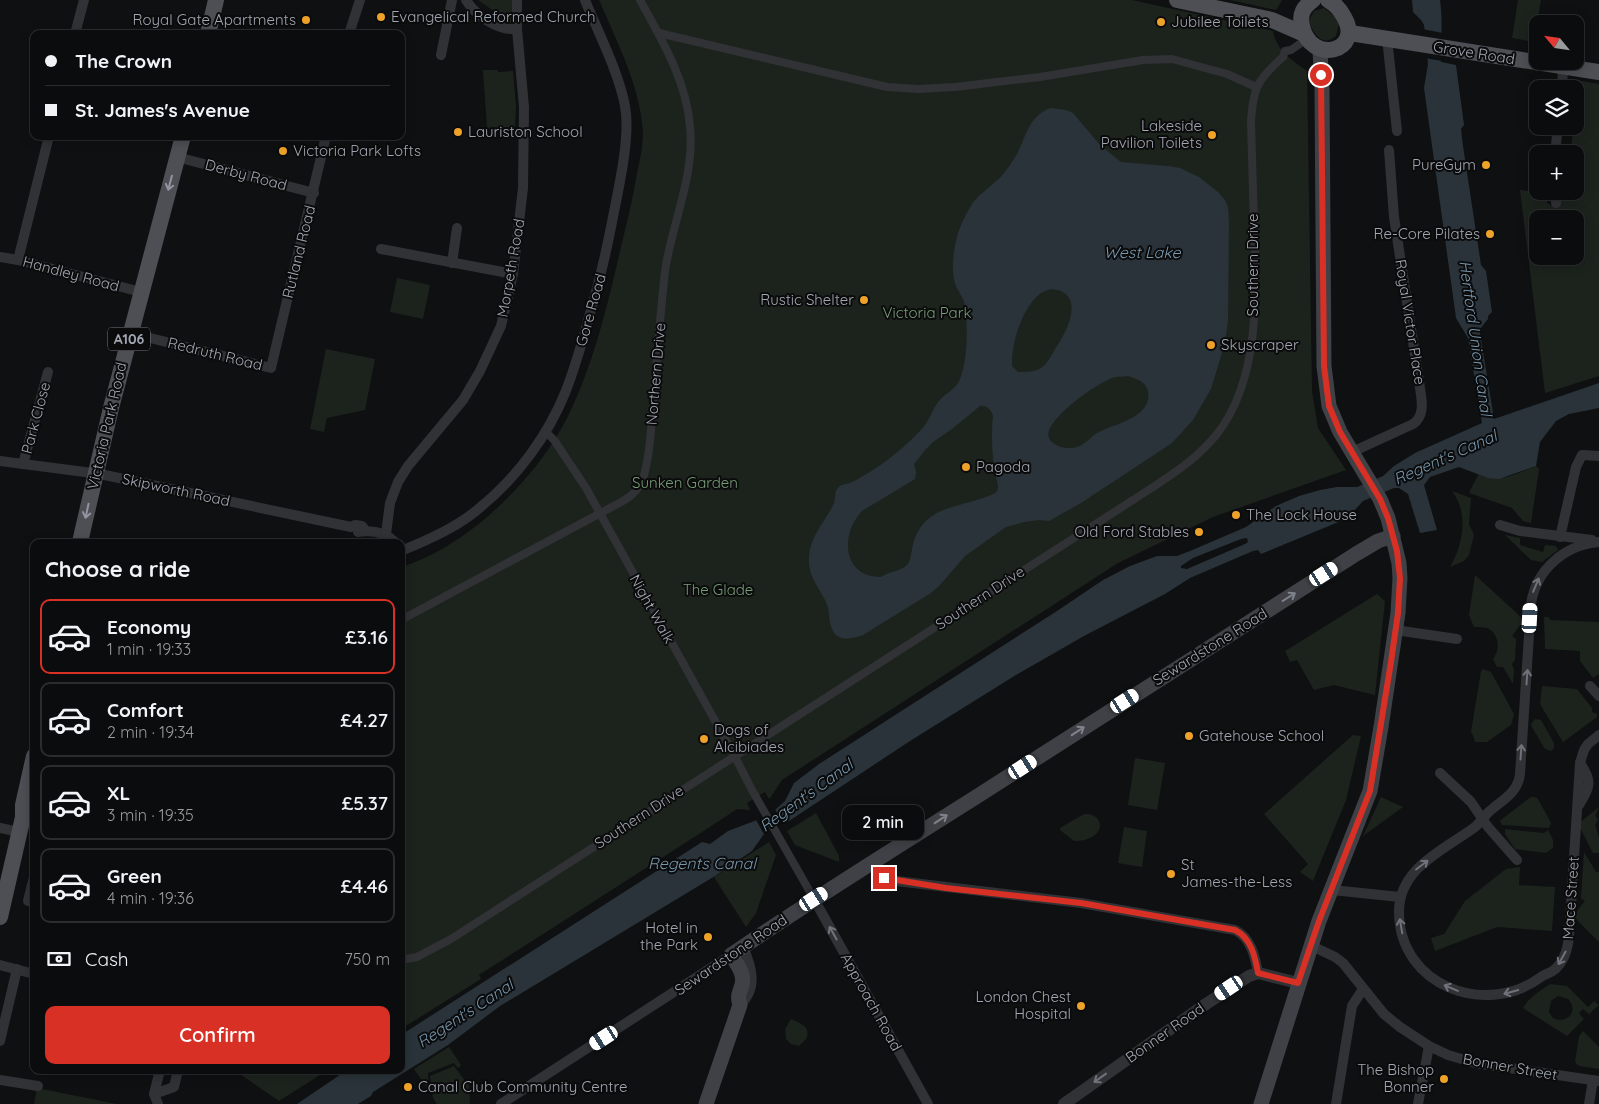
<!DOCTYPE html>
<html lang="en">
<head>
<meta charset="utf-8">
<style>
  body { margin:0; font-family:Quicksand,sans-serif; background:#191a1b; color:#f1f3f6; height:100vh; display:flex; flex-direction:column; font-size:19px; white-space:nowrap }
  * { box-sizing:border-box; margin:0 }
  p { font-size:16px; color:#9a9b9d }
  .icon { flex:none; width:28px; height:28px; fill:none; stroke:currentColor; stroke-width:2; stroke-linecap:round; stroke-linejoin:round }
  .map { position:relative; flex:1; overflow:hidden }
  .drawer { position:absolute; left:30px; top:539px; width:375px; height:535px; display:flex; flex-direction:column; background:#0b0c0d; border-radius:10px; box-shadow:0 2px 12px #0003,0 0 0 1px #2b2c2e }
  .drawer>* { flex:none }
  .guide { position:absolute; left:30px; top:30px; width:375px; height:110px; border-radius:10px; box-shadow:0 2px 12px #0003,0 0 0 1px #2b2c2e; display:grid; align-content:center; height:110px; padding:0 15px; background:#0b0c0d }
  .needle { width:32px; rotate:299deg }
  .controls { position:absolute; left:1529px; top:15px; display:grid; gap:10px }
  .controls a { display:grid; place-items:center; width:55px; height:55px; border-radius:10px; background:#0b0c0d; box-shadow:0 2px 12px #0003,0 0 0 1px #2b2c2e; font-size:25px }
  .end { position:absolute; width:22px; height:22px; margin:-11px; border:6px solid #d93025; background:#fff; box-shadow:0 0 0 2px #fff }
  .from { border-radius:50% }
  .bubble { position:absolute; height:35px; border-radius:10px; background:#0b0c0d; box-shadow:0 2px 12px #0003,0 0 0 1px #2b2c2e; font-size:16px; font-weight:600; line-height:35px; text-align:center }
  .car { position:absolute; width:15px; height:30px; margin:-15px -8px; border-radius:6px; box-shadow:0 0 4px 1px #0007; background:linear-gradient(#fff 24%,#345 0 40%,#fff 0 76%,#345 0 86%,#fff 0) }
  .guide b { display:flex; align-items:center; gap:18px; height:48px; font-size:19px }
  .guide b+b { border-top:1px solid #2b2c2e }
  .guide i { width:12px; height:12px; background:#f1f3f6 }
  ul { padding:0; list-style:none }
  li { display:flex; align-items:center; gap:15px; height:75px; margin:0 10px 8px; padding:0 5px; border:2px solid #2b2c2e; border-radius:10px }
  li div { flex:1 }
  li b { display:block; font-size:19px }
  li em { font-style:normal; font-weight:600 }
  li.current { border-color:#d93025 }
  li>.icon { width:45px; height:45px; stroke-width:1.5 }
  h2 { padding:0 15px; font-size:22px; line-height:60px }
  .pay { display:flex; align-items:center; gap:12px; height:55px; padding:0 15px; font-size:19px }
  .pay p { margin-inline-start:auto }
  .button { display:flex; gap:10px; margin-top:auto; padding:10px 15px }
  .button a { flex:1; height:58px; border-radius:10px; background:#d93025; color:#fff; font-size:20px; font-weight:600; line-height:58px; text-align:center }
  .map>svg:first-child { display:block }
</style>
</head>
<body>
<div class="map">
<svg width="1599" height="1104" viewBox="0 0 1599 1104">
  <rect width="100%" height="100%" fill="#0f1011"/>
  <g fill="#1c231d" fill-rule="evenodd">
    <path d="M478,0h35l-2,23z"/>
    <path d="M599,0h533l141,31c3,19 20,30 34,40l5,320 6,37 28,42 -133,47 -95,46 -336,217 -12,18 -1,1 -4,-7 -18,11 3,7 -13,-1 -27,18 -231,148 2,4 -80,50v-462c67,-20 137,-90 167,-151 26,-53 40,-113 53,-169 6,-25 12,-49 16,-74 3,-13 6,-27 6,-41 -3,-46 -26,-90 -44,-132z"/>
    <path d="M1230,0h52l-6,10z"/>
    <path d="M1518,0h23l-7,42 -22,-4z"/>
    <path d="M1324,8l10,8 5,8 -3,12c-14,12 -23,-3 -27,-15l5,-10z"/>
    <path d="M483,70h15v2l15,-1 3,35 -1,21 -28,1z"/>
    <path d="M1576,80l23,4v292l-54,17 -25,-203 27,4v9l9,5 8,-10 11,-2 2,-13h-2v-29h-4l2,-28h2zM1538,219h37v37h-37z"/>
    <path d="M397,278l33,7 -7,34 -33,-7z"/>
    <path d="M326,349l49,10 -10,51 -38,8 -3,14 -14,-3z"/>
    <path d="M1536,466l3,3 -8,54 -8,-2 -11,-13 -43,-15 10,-20c22,11 35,1 57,-7z"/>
    <path d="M1452,491l19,7 -2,26 5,11 -5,20 -5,6 -14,6c13,-22 19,-54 2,-76z"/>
    <path d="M1505,535l15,3v7l23,7 2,-7 11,1 2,4 -16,12 -11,-2z"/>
    <path d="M1475,575l46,42 1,6 -10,13 4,3 -1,21 -3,4 2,6 -1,14 -10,-17h-6l-4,-8c8,-10 6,-26 -6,-31 -4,-1 -9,-1 -13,-1l-5,-12z"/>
    <path d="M1377,594l8,7 -10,94 -41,-10 -20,5 -17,-30 -7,2 -5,-11z"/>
    <path d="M1544,617h5l1,3 49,2v52l-6,4 -13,-17v-10l-35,-2z"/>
    <path d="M1483,669l8,3 23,42 -3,11 -24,17h-12l-2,-7 -2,-3 10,-61z"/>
    <path d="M1542,686l35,3 15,19v4l5,2v3l-34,25 -23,-38z"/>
    <path d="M1535,719l6,1 13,23v5l-3,3 -6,-2 -13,-22 -1,-3z"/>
    <path d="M1353,735l8,1 -15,64 -33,81 -13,-9 8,-8 -44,-50z"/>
    <path d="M1135,758l30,5 -8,47 -29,-5z"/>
    <path d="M1381,797l22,10 -40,29z"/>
    <path d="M1531,797h4l3,2 13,24 -2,5 -47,-3 -2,-4 2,-2z"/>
    <path d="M1599,807l-4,9 3,3 -3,6 4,12v16h-6l-15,-29z"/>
    <path d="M816,813l23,43v6l-44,-17 -8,-14z"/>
    <path d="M1084,814c21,-2 25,26 -10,27l-14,-11v-2z"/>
    <path d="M1124,827l23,4 -5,36 -24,-4z"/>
    <path d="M1505,829l39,4 4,-3 5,10v8l-7,5 -31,-4 -10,-15z"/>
    <path d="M769,842l7,13 -20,58 -10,14 -32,-50z"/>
    <path d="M1584,852l12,20h3v70l-26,-26 12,-15 -4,-3z"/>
    <path d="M1520,867l-1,18 36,2 -3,44 -55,-4 -62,24 -4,-13 13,-4 21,-33 41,-32z"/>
    <path d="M1550,984l17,2 21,21 6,-6 5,4 -10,9 -6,-5 -4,4 5,6 -17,17 -44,-28c6,-11 16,-16 27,-24zM1558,996l10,3c11,11 0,26 -15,19l-4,-6 2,-11z"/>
    <path d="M791,1019c9,4 21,8 15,20l-7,7 -8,-2 -5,-5 -1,-10z"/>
    <path d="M1583,1031l16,16v22l-20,-3 -4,-4 4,-26z"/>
    <path d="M449,1047l12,18 -3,3 -4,-5 -26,10 1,16h-1l-14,-20z"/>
    <path d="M454,1066l15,20 1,18h-33l-4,-6 -3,-22z"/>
    <path d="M234,1070h94l-49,31z"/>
    <path d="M37,1088l80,16h-83z"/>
  </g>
  <g fill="#293339" fill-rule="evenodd">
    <path d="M1412,0h28c3,20 1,41 1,62l15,3 8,60 -3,4 2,17 18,119 5,6 6,41 -4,4v3l-8,10v4l14,86 105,-36v25l-30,6 -13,7 -16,21 -4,24 -37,13 -11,-1 -29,-11 -29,10 -6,8 13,45 -17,3 -12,-39 -9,-6h-5l-31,13 -11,12 -11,8 -80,33 -3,-4 -5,1 -63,27 -25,16 -81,42 -68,39 -106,66 -124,82h-3l-19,11 -12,17 -37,25 -215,130 -52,39 -75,47 -2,4 -13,8h-61l50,-34h54v-35l301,-193 8,2 18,-13 29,-11 19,-11 9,-8 9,-18 25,-19 238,-153 46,-31 27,-14 27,-10h20l13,-5 56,-24 30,-21 23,-10 21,-6 17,-3h20l26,-11 11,-10 21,-13 67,-30 -14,-85 -12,-20 -32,-230 4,-24 -4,-39 -3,-5 -8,-8zM1247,538l1,4 -3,2 -58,25 -6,-1v-2l12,-8 48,-19z"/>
    <path d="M1050,108l16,2 7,3 27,32 21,17 47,4 12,2 19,9 19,15 7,8 3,7 1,15 -1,98 -3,23 -14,46 -18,31 -21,23 -91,60 -32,18 -10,-1 -15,2 -18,5 -41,29 -25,29 -9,8 -68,42c-22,8 -33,3 -34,-22 -1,-18 -22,-31 -20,-56 1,-21 17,-36 25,-54 2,-6 0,-13 6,-17 3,-2 7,-2 10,-3 7,-3 14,-8 20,-11 18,-11 42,-31 55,-47 5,-7 8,-16 13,-23 6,-8 17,-12 21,-21 9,-18 9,-55 6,-75 -1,-8 -6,-13 -9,-20 -6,-16 -2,-38 2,-53 4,-11 10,-24 17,-33 6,-7 14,-12 20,-18 7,-5 12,-13 17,-20 14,-19 13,-44 38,-54zM1052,289c35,4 15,43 3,60 -3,6 -8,15 -14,19 -6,4 -16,4 -23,4l-6,-6c-1,-22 10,-59 29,-73 3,-2 7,-3 11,-4zM1128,376c9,3 17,5 20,15 5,26 -32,32 -49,41 -8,4 -13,12 -22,15 -12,4 -35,-3 -27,-19 9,-17 44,-43 62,-50 5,-2 11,-1 16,-2zM980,406c6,-1 12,4 13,10 -2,19 -1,38 2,57 1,6 5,13 2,18 -4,7 -49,15 -60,22 -15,8 -22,20 -25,36 -1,5 -1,10 -4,15 -7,8 -18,7 -27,13 -39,0 -41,-43 -19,-66l53,-32 1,-7 -2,-8 12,-15 7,-7 19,-13z"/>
  </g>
  <g fill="#0f1011">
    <path d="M1422,29l21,4 1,27 15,4 -34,-6z"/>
    <path d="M774,807l10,19 -19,10 -10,-18z"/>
  </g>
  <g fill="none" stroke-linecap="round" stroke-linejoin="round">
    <g stroke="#313236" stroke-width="8">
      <path d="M659,33l228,54 31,2 37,-2 85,-10 103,-17 29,-1 55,15 29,13"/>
      <path d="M1283,57l2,-6 6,-1 16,-11"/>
      <path d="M546,432l8,8 32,48 148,267 18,35 62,109"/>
      <path d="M401,620l222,-119c9,-5 16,-12 20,-22 7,-24 8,-50 10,-75 4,-44 7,-89 12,-133 7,-48 30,-95 25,-145 -4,-46 -28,-86 -50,-126"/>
      <path d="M401,960l16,-3 34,-18 696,-448c26,-17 51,-33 70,-57 44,-56 39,-142 37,-209 -1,-34 -2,-68 -3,-103 2,-34 6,-42 32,-65"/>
    </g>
    <g stroke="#313236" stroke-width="10">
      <path d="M466,0c10,16 32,31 51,29"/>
      <path d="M75,34l9,-34"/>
      <path d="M349,34l11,-34"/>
      <path d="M1387,38l10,93"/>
      <path d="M441,55l11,-55"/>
      <path d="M1562,89l1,-23"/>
      <path d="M1555,154l3,-28"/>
      <path d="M177,157l137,36"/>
      <path d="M1556,203l1,-12"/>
      <path d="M381,249l132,25"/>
      <path d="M0,257l18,3 123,32"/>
      <path d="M18,260l31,-124"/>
      <path d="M452,263l5,-35"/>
      <path d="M130,333l141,35 55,-232"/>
      <path d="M1352,452l61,-28c12,-8 9,-23 7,-36l-26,-171 -5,-67"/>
      <path d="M0,461l100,13 251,53 4,-2 7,1 3,4"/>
      <path d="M23,464l25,-92"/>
      <path d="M1500,525l20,6 72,9"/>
      <path d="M358,532c14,-2 27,0 37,10"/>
      <path d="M386,534l4,-31 8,-21 10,-16 55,-66 17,-29 21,-45 12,-52 10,-86 1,-81 -7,-78v-29"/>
      <path d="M1560,537l16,-70 6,-12 17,1"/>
      <path d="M1599,542c-35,3 -63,28 -68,62l-11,170c-2,18 -16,25 -29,36 -6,5 -10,12 -16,17 -31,23 -77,41 -76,86 1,73 87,105 142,64 4,-3 10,-4 13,-7 10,-8 14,-22 15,-34l11,-173 4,-13 4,-6 11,-9"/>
      <path d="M401,551c29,-12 59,-25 82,-46 35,-29 65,-70 82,-112 10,-25 17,-50 24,-76 9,-31 17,-63 23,-95 6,-32 19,-85 13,-116 -6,-33 -27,-74 -40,-106"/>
      <path d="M1395,630l62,9"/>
      <path d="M1590,686l9,10"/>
      <path d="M1440,773l31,29 17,25 29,33"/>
      <path d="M1579,805c11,-19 14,-23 1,-42"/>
      <path d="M0,828l19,4"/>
      <path d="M871,865l7,9 10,6 193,23 154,27c16,8 20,26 23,43"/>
      <path d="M34,877l-6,24 6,1"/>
      <path d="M1332,890l68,7"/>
      <path d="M814,899l114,205"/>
      <path d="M1312,946l23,11 8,6 41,51 16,13 29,19 19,9 27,8 124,18"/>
      <path d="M0,965l34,9"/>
      <path d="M740,1005c18,-17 12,-38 3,-58"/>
      <path d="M0,1041l17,-72"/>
      <path d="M0,1080l38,6"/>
      <path d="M154,1094l20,-7 4,-17"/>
      <path d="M158,1104l-4,-10 6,-24"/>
      <path d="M501,1104l230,-149"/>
      <path d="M1336,1104l16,-98 11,-17"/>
      <path d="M1418,1104l11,-58"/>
      <path d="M1589,1104l4,-24"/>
    </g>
    <path stroke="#313236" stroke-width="12" d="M1064,1104l142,-100 43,-28 9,-3 40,10"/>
    <g stroke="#3f4146" stroke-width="15">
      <path d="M706,1104l34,-99c-3,-10 -1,-10 2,-20 3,-11 -5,-21 -11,-30 80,-55 163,-106 245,-158 127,-81 253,-162 380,-243l22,-13 15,-5"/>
      <path d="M1261,1104l58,-183 51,-130 11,-64 17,-114 2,-35 -1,-15 -11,-45 -8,-19 -40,-67 -8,-19 -3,-7 -5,-40 -2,-276 -2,-40"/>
    </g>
    <g stroke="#4d4f55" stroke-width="16">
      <path d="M1177,0l95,20 32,14"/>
      <path d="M1313,0c-9,7 -14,13 -11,26 9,40 62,25 42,-9 -4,-8 -9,-13 -16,-17"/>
      <path d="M1350,33l249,39"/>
      <path d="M208,34l8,-34"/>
      <path d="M80,542l31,-134 72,-272"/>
      <path d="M0,917l23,-100v-12l11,-49"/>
    </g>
  </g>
  <defs><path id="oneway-shaft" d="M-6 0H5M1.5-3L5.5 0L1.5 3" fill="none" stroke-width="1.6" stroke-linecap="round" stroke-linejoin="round" transform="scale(1.25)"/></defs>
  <g stroke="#90959f">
    <use href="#oneway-shaft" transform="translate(170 183) rotate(105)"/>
    <use href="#oneway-shaft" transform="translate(87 511) rotate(102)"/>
  </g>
  <g stroke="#6f727a">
    <use href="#oneway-shaft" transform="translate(1536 585) rotate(-67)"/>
    <use href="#oneway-shaft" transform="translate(1527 677) rotate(-86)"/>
    <use href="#oneway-shaft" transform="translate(1521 752) rotate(-86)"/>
    <use href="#oneway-shaft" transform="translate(1422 865) rotate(-37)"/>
    <use href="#oneway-shaft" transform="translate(1401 926) rotate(-100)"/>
    <use href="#oneway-shaft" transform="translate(833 933) rotate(-119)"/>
    <use href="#oneway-shaft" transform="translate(1562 958) rotate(119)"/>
    <use href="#oneway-shaft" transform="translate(1451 988) rotate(-157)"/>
    <use href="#oneway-shaft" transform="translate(1511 992) rotate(164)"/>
    <use href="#oneway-shaft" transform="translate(1100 1078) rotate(144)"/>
  </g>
  <g stroke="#7f838c">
    <use href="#oneway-shaft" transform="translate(1289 597) rotate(-32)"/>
    <use href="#oneway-shaft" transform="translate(1078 731) rotate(-33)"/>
    <use href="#oneway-shaft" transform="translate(941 819) rotate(-33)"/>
  </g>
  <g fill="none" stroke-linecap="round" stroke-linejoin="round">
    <path stroke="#d93025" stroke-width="6" d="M884,878l62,10 135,15 154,27c16,8 20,26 23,43l40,10 21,-62 51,-130 21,-129 7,-49 2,-35 -3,-27 -9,-33 -8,-19 -40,-67 -8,-19 -3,-7 -5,-40 -3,-291"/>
  </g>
  <g fill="#eea22a" stroke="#0b0b0c" stroke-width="2">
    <circle cx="381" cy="17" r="5"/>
    <circle cx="306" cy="20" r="5"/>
    <circle cx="1161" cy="22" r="5"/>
    <circle cx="458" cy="132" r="5"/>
    <circle cx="1212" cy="135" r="5"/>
    <circle cx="283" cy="151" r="5"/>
    <circle cx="1486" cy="165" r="5"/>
    <circle cx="1490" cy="234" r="5"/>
    <circle cx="864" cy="300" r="5"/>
    <circle cx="1211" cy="345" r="5"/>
    <circle cx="966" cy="467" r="5"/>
    <circle cx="1236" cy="515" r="5"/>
    <circle cx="1199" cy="532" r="5"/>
    <circle cx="1189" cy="736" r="5"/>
    <circle cx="704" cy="739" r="5"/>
    <circle cx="1171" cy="874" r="5"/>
    <circle cx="708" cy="937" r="5"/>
    <circle cx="1081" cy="1006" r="5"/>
    <circle cx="1444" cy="1079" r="5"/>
    <circle cx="408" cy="1087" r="5"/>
  </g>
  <g text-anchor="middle" stroke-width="4" stroke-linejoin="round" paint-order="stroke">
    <rect fill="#0b0b0c" stroke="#747880" stroke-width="1" x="108" y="327.5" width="42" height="23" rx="4"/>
    <g font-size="14" font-weight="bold" fill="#a1a7b2">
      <text x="129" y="344">A106</text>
    </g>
    <g font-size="15" fill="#a1a7b2" stroke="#0b0b0c" text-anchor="start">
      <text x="391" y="22">Evangelical Reformed Church</text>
      <text x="296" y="25" text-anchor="end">Royal Gate Apartments</text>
      <text x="1171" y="27">Jubilee Toilets</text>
      <text x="1202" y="131" text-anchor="end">Lakeside<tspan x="1202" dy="17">Pavilion Toilets</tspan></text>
      <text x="468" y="137">Lauriston School</text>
      <text x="293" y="156">Victoria Park Lofts</text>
      <text x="1476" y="170" text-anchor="end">PureGym</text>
      <text x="1480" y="239" text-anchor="end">Re-Core Pilates</text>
      <text x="854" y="305" text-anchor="end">Rustic Shelter</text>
      <text x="1221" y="350">Skyscraper</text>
      <text x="976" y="472">Pagoda</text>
      <text x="1246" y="520">The Lock House</text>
      <text x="1189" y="537" text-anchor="end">Old Ford Stables</text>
      <text x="714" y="735">Dogs of<tspan x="714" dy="17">Alcibiades</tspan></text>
      <text x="1199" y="741">Gatehouse School</text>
      <text x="1181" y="870">St<tspan x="1181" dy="17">James-the-Less</tspan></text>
      <text x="698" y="933" text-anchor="end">Hotel in<tspan x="698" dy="17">the Park</tspan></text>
      <text x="1071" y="1002" text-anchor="end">London Chest<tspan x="1071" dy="17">Hospital</tspan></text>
      <text x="1434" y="1075" text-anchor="end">The Bishop<tspan x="1434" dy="17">Bonner</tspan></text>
      <text x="418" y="1092">Canal Club Community Centre</text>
    </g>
    <g font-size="15" fill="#a1a7b2" stroke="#0b0b0c">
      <text transform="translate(1474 53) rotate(9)" y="5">Grove Road</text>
      <text transform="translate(246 175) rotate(15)" y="5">Derby Road</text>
      <text transform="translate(299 252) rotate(-76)" y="5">Rutland Road</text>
      <text transform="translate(1253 265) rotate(-90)" y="5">Southern Drive</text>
      <text transform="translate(511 268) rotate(-80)" y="5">Morpeth Road</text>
      <text transform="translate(71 274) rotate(15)" y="5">Handley Road</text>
      <text transform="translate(591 310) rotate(-74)" y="5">Gore Road</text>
      <text transform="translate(1410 322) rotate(81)" y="5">Royal Victor Place</text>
      <text transform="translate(215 354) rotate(14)" y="5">Redruth Road</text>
      <text transform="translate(656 374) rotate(-85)" y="5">Northern Drive</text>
      <text transform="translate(36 418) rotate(-75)" y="5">Park Close</text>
      <text transform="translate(107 426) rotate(-77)" y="5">Victoria Park Road</text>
      <text transform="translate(176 490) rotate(12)" y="5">Skipworth Road</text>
      <text transform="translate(980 598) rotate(-33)" y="5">Southern Drive</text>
      <text transform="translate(652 609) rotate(61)" y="5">Night Walk</text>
      <text transform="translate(1210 647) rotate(-32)" y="5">Sewardstone Road</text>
      <text transform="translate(639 817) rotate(-33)" y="5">Southern Drive</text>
      <text transform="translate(1571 898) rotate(-86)" y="5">Mace Street</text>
      <text transform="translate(731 955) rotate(-34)" y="5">Sewardstone Road</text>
      <text transform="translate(871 1002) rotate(61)" y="5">Approach Road</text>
      <text transform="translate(1165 1033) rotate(-35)" y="5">Bonner Road</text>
      <text transform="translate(1510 1067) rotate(10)" y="5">Bonner Street</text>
    </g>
    <g font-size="15" fill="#789d78" stroke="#0b0b0c">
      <text x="927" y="318">Victoria Park</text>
      <text x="685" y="488">Sunken Garden</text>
      <text x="718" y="595">The Glade</text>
    </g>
    <g font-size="16" font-style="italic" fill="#7797ad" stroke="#0b0b0c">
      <text x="1142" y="258">West Lake</text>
      <text transform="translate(1476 338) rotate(82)" y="6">Hertford Union Canal</text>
      <text transform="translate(1445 457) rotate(-24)" y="6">Regent's Canal</text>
      <text transform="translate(806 795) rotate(-36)" y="6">Regent's Canal</text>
      <text x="702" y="869">Regents Canal</text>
      <text transform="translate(465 1013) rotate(-33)" y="6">Regent's Canal</text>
    </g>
  </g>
</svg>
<div class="controls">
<a><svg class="needle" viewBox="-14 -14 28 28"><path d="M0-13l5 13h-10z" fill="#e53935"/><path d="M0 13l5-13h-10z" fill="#9a9b9d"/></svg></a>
<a><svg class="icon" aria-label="layers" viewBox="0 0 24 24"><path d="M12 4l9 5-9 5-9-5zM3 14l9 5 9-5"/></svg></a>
<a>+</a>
<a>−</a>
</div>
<i class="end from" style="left:1321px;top:75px"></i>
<i class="end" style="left:884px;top:878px"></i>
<div class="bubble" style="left:842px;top:805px;width:82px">2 min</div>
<i class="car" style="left:1324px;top:574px;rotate:58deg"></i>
<i class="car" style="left:1530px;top:618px;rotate:3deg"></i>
<i class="car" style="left:1125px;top:701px;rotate:58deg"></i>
<i class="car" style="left:1023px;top:767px;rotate:57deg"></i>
<i class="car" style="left:814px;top:899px;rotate:58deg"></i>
<i class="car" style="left:1229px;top:988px;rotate:236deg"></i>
<i class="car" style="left:604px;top:1038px;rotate:237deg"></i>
<div class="guide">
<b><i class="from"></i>The Crown</b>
<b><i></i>St. James's Avenue</b>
</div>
<section class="drawer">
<h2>Choose a ride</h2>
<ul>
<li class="current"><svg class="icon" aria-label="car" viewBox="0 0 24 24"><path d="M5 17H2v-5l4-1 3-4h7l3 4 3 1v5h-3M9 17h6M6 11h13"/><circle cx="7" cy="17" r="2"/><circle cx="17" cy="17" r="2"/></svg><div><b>Economy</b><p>1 min · 19:33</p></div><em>£3.16</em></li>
<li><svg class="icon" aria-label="car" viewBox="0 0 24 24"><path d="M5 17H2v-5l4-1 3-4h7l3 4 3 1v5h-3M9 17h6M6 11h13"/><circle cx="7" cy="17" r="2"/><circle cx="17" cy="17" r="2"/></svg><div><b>Comfort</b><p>2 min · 19:34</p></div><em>£4.27</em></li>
<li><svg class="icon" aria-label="car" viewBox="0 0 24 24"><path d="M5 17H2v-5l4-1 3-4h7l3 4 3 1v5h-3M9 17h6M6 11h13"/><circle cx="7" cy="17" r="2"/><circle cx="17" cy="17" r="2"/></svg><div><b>XL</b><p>3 min · 19:35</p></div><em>£5.37</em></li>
<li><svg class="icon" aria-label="car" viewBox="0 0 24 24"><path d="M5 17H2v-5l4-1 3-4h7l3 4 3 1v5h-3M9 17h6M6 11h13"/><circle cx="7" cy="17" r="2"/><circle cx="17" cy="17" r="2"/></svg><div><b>Green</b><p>4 min · 19:36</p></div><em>£4.46</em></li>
</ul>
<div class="pay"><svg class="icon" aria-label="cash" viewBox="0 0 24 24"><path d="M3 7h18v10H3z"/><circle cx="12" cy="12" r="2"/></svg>Cash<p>750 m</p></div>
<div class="button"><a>Confirm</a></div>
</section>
</div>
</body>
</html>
